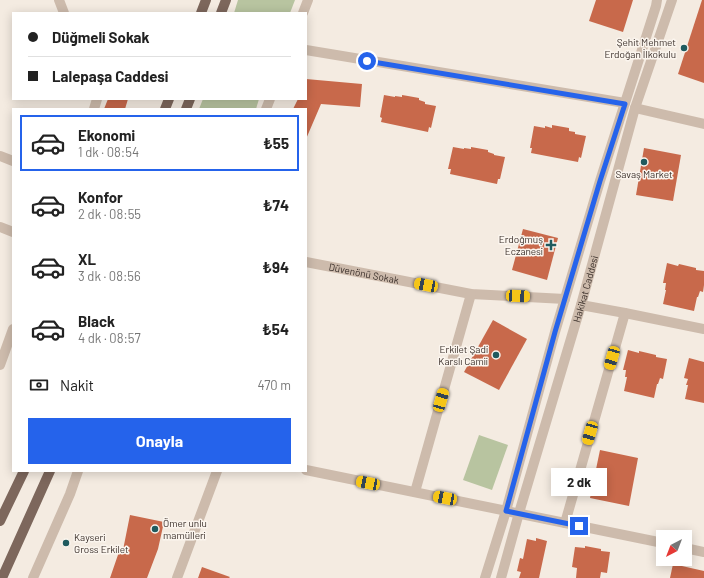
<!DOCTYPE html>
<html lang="tr">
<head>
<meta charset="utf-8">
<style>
  body { margin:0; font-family:Barlow,sans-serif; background:#f2f2f2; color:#222; height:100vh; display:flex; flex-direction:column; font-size:15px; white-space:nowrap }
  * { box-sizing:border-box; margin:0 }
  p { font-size:13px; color:#767676 }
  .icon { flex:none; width:22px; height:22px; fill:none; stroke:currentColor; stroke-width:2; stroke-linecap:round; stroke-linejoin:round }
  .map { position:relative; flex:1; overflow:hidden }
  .details { position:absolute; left:12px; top:108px; width:295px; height:364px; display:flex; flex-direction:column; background:#fff; border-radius:0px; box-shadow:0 2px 10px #0003 }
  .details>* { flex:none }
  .guide { position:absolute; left:12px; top:12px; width:295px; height:88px; border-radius:0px; box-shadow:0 2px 10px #0003; display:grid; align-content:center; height:88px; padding:0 16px; background:#fff }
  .needle { width:26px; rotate:222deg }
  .fabs { position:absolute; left:656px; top:530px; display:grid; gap:8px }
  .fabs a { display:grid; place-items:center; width:36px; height:36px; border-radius:0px; background:#fff; box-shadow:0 2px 10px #0003; font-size:20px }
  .end { position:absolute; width:18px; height:18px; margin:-9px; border:5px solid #2563eb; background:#fff; box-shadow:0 0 0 2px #fff }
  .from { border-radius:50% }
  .bubble { position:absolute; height:28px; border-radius:0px; background:#fff; box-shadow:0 2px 10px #0003; font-size:13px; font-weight:700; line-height:28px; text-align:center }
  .car { position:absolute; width:12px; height:24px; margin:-12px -6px; border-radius:5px; box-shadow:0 0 3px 1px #0007; background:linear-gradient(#f5c518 24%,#345 0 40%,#f5c518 0 76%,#345 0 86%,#f5c518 0) }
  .guide b { display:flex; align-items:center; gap:14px; height:38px; font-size:15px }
  .guide b+b { border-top:1px solid #e0e0e0 }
  .guide i { width:10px; height:10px; background:#222 }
  ul { padding:7px 0 0; list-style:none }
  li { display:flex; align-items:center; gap:12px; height:56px; margin:0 8px 6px; padding:0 8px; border:2px solid transparent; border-radius:0px }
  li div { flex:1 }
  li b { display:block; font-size:15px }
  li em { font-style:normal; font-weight:700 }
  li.current { border-color:#2563eb }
  li>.icon { width:36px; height:36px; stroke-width:1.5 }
  .pay { display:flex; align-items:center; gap:10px; height:44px; padding:0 16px; font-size:15px }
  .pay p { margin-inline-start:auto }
  .primary-button { display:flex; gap:8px; margin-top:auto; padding:8px 16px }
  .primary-button a { flex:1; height:46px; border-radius:0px; background:#2563eb; color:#fff; font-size:16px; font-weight:700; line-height:46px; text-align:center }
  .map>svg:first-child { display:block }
</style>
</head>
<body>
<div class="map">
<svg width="704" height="578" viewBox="0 0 704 578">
  <rect width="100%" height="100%" fill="#f4ebe1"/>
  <g fill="#b8c4a0">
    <path d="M238,0h57l-5,13h-56z"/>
    <path d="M203,99h56l-3,10h-57z"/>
    <path d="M479,435l29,10 -16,45 -29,-10z"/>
  </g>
  <g fill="#c8694b">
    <path d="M596,0h37l-10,32 -34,-11z"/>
    <path d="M702,0h2v83l-26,-9z"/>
    <path d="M306,79l56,5 -2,23 -39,-3 -15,35v-30h-13l5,-10h8z"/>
    <path d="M384,95l11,2v-1l7,1v-2l6,1 11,2v2l6,2v2l11,2 -5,22 -2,-1 -1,5 -47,-10 1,-4 -2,-1z"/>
    <path d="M108,99h20l-3,10h-21z"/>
    <path d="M552,125l17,3v3l6,1v2l11,2 -5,22 -2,-1 -1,5 -47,-9 1,-5h-2l4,-22 11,2v-2l7,2z"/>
    <path d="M453,147l11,2v-1l7,1v-2l17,3v2l6,2v1l11,2 -5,22h-2l-1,5 -47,-10 1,-5h-3z"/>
    <path d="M644,148l37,7 -8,46 -37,-6z"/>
    <path d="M523,229l35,9 -11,42 -35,-10z"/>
    <path d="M667,263l11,3 1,-2 17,4v2l8,1v14l-1,7 -3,-1 -2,6h-1l-3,14 -31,-7 3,-14h-1l1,-7h-3z"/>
    <path d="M493,320l34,19 -28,51 -35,-18z"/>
    <path d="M628,350l11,3v-2l17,4v2l11,2 -4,20 -3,-1 -2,6h-1l-3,14 -30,-7 3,-14h-2l1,-7h-3z"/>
    <path d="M689,358l15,4v41l-19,-4 3,-14h-2l2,-6 -4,-1z"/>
    <path d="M600,450l38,8 -9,48 -39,-8z"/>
    <path d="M130,515l34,7 -6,27 -11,29h-37l10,-29 3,1z"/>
    <path d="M536,538l11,3 -8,37h-20l2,-6 -4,-1 3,-13 3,1 4,-20 9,2z"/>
    <path d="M585,546l16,3v2l9,1 -3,21 -6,-1 -1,6h-24l1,-10 -5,-1 3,-20 10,1z"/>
    <path d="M673,564l31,7v7h-34z"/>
    <path d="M202,567l28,10 -1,1h-31z"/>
  </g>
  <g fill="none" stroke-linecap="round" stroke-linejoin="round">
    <g stroke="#cdbbac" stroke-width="10">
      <path d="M59,0l5,13"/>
      <path d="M303,13l5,-13"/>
      <path d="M306,50l319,53"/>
      <path d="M635,108l69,16"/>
      <path d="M94,109l3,-10"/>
      <path d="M266,109l4,-10"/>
      <path d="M0,156l13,5"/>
      <path d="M0,227l13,5"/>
      <path id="s1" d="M306,262l165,32 94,5"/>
      <path d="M581,305l44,8 79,16"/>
      <path d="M0,365l13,-36"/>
      <path d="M306,470l357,73"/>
      <path d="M415,492l56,-198"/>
      <path d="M565,523l60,-210"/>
      <path d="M685,548l19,4"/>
      <path d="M33,578l37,-84 8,-23"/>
      <path d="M177,578l40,-107"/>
      <path d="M485,578l21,-67 49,-179 45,-151 56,-175 1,-6"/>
      <path id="s2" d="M501,578l18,-65 62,-208 54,-197 37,-108"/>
    </g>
    <g stroke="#7d675c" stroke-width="10">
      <path d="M201,13l5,-13"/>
      <path d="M221,13l5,-13"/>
      <path d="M165,109l4,-10"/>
      <path d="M186,109l4,-10"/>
      <path d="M0,521l24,-50"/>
      <path d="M2,578l48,-107"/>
    </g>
  </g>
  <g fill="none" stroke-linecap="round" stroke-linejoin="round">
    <path stroke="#2563eb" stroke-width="5" d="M367,61l258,43 -25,77 -45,151 -49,179 73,15"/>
  </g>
  <g fill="#1f5a5e" stroke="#fbf5ee" stroke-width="1.5">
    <circle cx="684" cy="48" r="4"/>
    <circle cx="644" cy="162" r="4"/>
    <path d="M549 239h4v4h4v4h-4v4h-4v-4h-4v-4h4z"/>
    <circle cx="496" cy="355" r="4"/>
    <circle cx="155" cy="529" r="4"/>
    <circle cx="66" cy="543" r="4"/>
  </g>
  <g text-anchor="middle" stroke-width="3" stroke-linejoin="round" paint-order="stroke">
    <g font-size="10" fill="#3b302b" stroke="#fbf5ee" text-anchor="end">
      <text x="676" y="46">Şehit Mehmet<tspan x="676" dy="12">Erdoğan İlkokulu</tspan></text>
      <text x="644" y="178" text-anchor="middle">Savaş Market</text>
      <text x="543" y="243">Erdoğmuş<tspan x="543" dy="12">Eczanesi</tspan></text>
      <text x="488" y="353">Erkilet Şadi<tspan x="488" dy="12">Karslı Camii</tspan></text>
      <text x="163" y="527" text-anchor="start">Ömer unlu<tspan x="163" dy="12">mamülleri</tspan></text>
      <text x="74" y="541" text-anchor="start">Kayseri<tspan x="74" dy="12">Gross Erkilet</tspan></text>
    </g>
    <g font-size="10" fill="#3b302b" stroke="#fbf5ee">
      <text dy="4" stroke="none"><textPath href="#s1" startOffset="59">Düvenönü Sokak</textPath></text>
      <text dy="4" stroke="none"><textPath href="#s2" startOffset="301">Hakikat Caddesi</textPath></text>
    </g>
  </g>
</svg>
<div class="fabs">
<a><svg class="needle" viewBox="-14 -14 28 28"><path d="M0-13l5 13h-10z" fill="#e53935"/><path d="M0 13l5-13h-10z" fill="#767676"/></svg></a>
</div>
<i class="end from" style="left:367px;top:61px"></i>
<i class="end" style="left:579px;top:526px"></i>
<div class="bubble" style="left:551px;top:468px;width:56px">2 dk</div>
<i class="car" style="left:426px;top:285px;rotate:281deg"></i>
<i class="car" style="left:518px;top:296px;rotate:93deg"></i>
<i class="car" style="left:612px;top:358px;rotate:196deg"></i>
<i class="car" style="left:441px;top:400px;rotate:16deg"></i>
<i class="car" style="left:590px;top:433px;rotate:196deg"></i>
<i class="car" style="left:368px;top:483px;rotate:281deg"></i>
<i class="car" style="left:445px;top:498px;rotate:281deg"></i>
<div class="guide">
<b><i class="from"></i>Düğmeli Sokak</b>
<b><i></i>Lalepaşa Caddesi</b>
</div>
<section class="details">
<ul>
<li class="current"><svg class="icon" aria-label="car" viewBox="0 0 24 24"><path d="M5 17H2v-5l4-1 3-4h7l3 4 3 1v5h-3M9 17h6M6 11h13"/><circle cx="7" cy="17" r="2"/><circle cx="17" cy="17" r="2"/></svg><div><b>Ekonomi</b><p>1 dk · 08:54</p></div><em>₺55</em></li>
<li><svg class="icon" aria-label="car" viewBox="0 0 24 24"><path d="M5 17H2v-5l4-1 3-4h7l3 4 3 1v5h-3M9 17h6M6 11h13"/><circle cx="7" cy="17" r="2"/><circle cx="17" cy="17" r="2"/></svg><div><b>Konfor</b><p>2 dk · 08:55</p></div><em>₺74</em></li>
<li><svg class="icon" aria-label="car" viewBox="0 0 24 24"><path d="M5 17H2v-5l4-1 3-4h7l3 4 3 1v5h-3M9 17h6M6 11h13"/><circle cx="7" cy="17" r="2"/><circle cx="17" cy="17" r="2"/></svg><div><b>XL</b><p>3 dk · 08:56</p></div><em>₺94</em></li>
<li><svg class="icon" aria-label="car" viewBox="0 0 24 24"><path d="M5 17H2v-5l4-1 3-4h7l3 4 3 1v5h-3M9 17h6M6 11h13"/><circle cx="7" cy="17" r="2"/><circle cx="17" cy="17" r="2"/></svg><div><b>Black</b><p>4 dk · 08:57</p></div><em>₺54</em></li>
</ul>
<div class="pay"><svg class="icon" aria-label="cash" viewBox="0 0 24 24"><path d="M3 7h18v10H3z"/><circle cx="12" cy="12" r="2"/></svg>Nakit<p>470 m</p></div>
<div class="primary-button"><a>Onayla</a></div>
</section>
</div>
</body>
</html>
